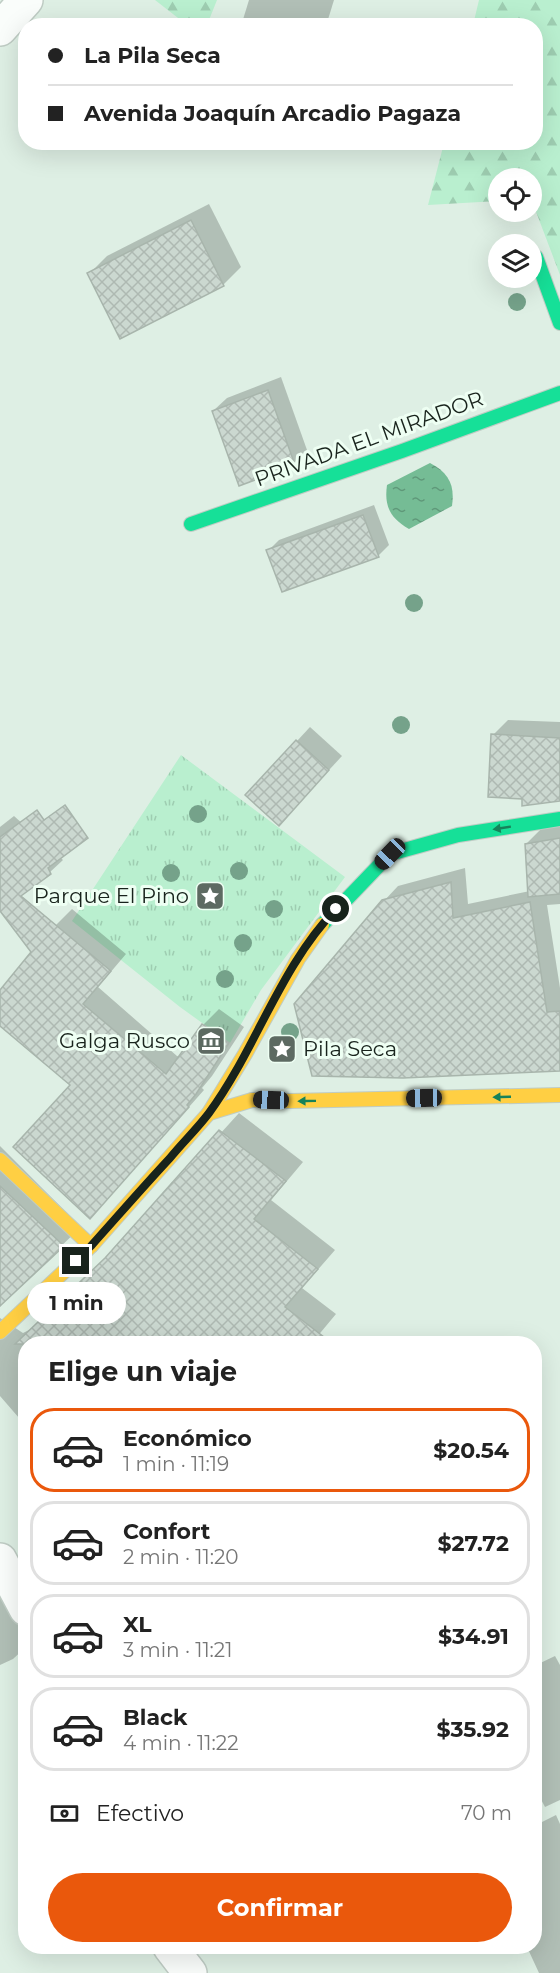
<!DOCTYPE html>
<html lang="es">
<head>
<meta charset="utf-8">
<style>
  body { margin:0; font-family:Montserrat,sans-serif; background:#f2f2f2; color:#222; height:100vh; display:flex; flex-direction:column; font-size:22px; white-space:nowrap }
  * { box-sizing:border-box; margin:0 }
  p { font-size:20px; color:#767676 }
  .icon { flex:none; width:33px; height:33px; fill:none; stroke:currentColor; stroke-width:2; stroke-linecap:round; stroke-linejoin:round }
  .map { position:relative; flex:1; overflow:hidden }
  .details { position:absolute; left:18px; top:1336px; width:524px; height:618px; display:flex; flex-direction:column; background:#fff; border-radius:24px; box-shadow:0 6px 24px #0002 }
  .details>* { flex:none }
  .top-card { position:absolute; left:18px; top:18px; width:525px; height:132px; border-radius:24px; box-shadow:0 6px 24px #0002; display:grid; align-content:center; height:132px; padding:0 30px; background:#fff }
  .tools { position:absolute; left:488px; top:168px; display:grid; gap:12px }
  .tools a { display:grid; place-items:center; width:54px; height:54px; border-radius:50%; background:#fff; box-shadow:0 6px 24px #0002; font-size:30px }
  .end { position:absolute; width:27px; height:27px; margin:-14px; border:8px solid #18231c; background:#fff; box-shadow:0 0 0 3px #fff }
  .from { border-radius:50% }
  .bubble { position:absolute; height:42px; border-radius:21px; background:#fff; box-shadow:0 6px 24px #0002; font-size:20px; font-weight:700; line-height:42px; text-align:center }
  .car { position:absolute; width:18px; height:36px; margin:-18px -9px; border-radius:8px; box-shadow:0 0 4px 2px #0007; background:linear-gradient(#222 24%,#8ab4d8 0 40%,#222 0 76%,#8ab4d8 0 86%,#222 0) }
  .top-card b { display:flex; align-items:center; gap:21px; height:57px; font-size:22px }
  .top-card b+b { border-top:2px solid #e0e0e0 }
  .top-card i { width:15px; height:15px; background:#222 }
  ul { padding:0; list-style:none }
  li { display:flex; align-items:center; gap:18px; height:84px; margin:0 12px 9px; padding:0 18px; border:3px solid #e0e0e0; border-radius:24px }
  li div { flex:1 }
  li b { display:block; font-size:22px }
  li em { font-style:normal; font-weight:700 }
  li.active { border-color:#ea580c }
  li>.icon { width:54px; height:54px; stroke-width:1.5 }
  h2 { padding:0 30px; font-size:27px; line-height:72px }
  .pay { display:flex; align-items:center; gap:15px; height:66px; padding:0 30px; font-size:22px }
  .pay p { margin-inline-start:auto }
  .cta { display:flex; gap:12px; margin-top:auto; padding:12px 30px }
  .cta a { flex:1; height:69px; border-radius:36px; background:#ea580c; color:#fff; font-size:24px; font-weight:700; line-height:69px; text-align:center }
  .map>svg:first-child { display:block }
</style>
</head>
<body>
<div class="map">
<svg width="560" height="1973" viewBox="0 0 560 1973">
  <defs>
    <pattern id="grass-tufts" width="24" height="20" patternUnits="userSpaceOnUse" patternTransform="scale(1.5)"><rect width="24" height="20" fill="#b9efcf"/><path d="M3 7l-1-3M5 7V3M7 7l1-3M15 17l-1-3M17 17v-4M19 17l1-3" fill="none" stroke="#9ecdb1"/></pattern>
    <pattern id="forest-firs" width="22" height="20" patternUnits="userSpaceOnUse" patternTransform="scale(1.5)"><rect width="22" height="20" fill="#b9efcf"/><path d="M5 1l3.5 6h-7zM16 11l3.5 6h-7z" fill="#9ecdb1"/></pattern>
    <pattern id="water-ripples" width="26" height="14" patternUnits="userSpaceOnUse" patternTransform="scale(1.5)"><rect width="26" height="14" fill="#75bc95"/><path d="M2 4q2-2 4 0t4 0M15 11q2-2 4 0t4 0" fill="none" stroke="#5f9879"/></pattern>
    <pattern id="building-cross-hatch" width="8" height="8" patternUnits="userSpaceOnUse" patternTransform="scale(1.5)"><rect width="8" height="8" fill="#cbd8d0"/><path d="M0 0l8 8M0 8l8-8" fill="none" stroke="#aeb9b2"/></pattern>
  </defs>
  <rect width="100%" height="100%" fill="#deefe4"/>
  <path fill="url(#grass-tufts)" d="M181,755l164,122 -84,113 -31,53 -50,-36 -108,-86z"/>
  <g fill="url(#forest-firs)">
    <path d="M155,0h62l-10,25h-20z"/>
    <path d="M479,0h81v275l-25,-66 -4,-1v-30h-33v23l-70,4 16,-62 92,-1v-116l-63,-1z"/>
  </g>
  <path fill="url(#water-ripples)" d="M430,463c19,10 25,22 22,43l-43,23c-19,-11 -25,-23 -22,-44z"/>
  <g fill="#0003">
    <path d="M249,0h85l-8,26h-85z"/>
    <path d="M209,204l32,63 -18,18 -134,-11 18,-18z"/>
    <path d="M281,377l26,73 -13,13 -81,-52 14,-13z"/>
    <path d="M374,505l15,40 -11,11 -110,-5 11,-11z"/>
    <path d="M508,720l52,2v77l-37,-1 -30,-63z"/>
    <path d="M310,727l32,29 -50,54 5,-69z"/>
    <path d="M14,816l49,44 -14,13 -49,34v-80z"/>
    <path d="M560,826v78l-13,1 13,83v82l-177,-168 15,-16 67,-18 3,36 62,-13 -4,-47 15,-15z"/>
    <path d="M72,909l54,45 -28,33 79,69 3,1 23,-32 16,-16 25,18 -32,49 -10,12 2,2 -98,111 -34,-116 -72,-61v-32l56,-67z"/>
    <path d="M239,1113l64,49 -32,38 64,50 -33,38 34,26 -25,30h-285v82l-26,-30v-78l23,15 10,-5 78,-74z"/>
    <path d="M0,1146l81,81 -77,74 -4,6z"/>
    <path d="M0,1582l26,48v17l-13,12 -13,6z"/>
    <path d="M555,1656l5,9v135l-15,7 -11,-21v-120z"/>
    <path d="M556,1815l4,9v149h-21l-12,-26h7v-121z"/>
  </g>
  <g fill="url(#building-cross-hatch)" stroke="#a8b5ac" stroke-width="1.5">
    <path d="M191,220l33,66 -104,53 -33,-66z"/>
    <path d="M268,390l27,75 -56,21 -27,-75z"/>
    <path d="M363,515l16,42 -97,35 -16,-42z"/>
    <path d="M491,734l69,4v63l-38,5v-7l-34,-2z"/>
    <path d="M296,740l33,30 -50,56 -34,-31z"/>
    <path d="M65,805l23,33 -40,30 3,6 -30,22 90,75 -28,33 83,70 36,-50 27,19 -33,51 -9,11 2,2 -99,112 -77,-72 57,-62 -70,-59v-36l31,-38 -31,-41v-74l37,-27 7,10z"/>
    <path d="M560,838v56l-32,3 -3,-53z"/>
    <path d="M451,882l2,36 77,-16 17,110 13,-1v60l-157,7 -91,-2 -18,-72 88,-104z"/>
    <path d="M219,1130l67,51 -32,38 64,50 -33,38 48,37h-318l90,-86z"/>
    <path d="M0,1186l64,60 -64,60z"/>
  </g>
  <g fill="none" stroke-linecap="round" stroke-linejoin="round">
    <g stroke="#bfccc4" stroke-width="36">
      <g id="street">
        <path d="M0,29l26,-29"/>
        <path d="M0,1560l26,49"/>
        <path d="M170,1947l20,26"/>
      </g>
    </g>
    <g stroke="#bfccc4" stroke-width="16">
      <g id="fast">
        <path d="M536,257l24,66"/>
        <path d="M191,524l211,-73 158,-58"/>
        <path d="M322,925l68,-71 68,-19 102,-16"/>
      </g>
    </g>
    <g stroke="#bfccc4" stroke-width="16">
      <g id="slow">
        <path d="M209,1113l43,-13 38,1 270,-6"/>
        <path d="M0,1160l91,86"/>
        <path d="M0,1332l91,-86 118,-133 36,-59 53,-95 24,-34"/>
      </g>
    </g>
    <use href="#street" stroke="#fafdfb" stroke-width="33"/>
    <use href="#fast" stroke="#16e098" stroke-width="14"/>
    <use href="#slow" stroke="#ffcf43" stroke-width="14"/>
  </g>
  <g fill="#75a28a">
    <circle cx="517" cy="302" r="9"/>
    <circle cx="414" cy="603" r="9"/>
    <circle cx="401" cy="725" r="9"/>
    <circle cx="198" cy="814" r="9"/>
    <circle cx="239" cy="871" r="9"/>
    <circle cx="171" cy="873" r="9"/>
    <circle cx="274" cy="909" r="9"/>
    <circle cx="243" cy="943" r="9"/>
    <circle cx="225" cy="979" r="9"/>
    <circle cx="290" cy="1032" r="9"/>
  </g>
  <defs><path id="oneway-solid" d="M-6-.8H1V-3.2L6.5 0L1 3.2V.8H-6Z" transform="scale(1.5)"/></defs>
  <g fill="#17825a">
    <use href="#oneway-solid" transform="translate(502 828) rotate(171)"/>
    <use href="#oneway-solid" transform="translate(502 1097) rotate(178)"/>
    <use href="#oneway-solid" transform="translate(307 1101) rotate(179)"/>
  </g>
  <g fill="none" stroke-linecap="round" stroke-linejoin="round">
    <path stroke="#18231c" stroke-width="8" d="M76,1261l15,-15c26,-29 52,-59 79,-88 12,-15 27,-29 39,-45 47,-64 71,-146 127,-204"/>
  </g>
  <defs>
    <g id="sight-square" transform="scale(1.5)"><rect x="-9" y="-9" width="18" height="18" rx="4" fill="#5d6a62" stroke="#eefff3"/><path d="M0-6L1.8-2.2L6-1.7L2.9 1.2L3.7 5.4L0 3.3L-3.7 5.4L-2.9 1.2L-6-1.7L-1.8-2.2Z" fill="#fff"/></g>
    <g id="museum-square" transform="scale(1.5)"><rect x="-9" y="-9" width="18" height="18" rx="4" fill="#5d6a62" stroke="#eefff3"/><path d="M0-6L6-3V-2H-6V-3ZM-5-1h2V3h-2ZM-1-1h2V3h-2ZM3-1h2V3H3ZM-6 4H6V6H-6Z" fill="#fff"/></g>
  </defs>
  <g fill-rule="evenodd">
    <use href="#sight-square" x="210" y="896"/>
    <use href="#museum-square" x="211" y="1041"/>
    <use href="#sight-square" x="282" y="1049"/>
  </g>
  <g text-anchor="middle" stroke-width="6" stroke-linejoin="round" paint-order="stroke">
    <g font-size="21" fill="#18231c" stroke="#eefff3">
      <text transform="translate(369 439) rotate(-20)" y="7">PRIVADA EL MIRADOR</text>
    </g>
    <g font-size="21" fill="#18231c" stroke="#eefff3" text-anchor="end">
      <text x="189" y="903">Parque El Pino</text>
      <text x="190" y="1048">Galga Rusco</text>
      <text x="303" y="1056" text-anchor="start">Pila Seca</text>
    </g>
  </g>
</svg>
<div class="tools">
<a><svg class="icon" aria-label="locate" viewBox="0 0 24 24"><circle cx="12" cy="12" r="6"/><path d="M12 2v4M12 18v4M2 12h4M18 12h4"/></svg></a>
<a><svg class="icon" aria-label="layers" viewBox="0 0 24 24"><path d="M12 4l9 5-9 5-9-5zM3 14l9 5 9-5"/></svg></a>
</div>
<i class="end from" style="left:336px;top:909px"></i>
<i class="end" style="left:76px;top:1261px"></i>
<div class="bubble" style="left:27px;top:1282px;width:99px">1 min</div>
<i class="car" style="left:390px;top:854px;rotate:224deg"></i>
<i class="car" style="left:424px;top:1098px;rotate:269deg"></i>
<i class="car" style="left:271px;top:1100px;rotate:272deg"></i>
<div class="top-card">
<b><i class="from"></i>La Pila Seca</b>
<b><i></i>Avenida Joaquín Arcadio Pagaza</b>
</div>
<section class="details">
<h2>Elige un viaje</h2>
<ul>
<li class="active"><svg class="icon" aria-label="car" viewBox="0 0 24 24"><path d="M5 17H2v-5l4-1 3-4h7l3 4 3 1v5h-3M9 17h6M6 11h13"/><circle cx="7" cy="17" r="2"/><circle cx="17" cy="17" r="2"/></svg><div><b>Económico</b><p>1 min · 11:19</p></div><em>$20.54</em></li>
<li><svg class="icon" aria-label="car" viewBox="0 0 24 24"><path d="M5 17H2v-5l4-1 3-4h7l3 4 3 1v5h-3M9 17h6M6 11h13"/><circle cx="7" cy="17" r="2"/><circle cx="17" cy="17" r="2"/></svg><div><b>Confort</b><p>2 min · 11:20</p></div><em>$27.72</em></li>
<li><svg class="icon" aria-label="car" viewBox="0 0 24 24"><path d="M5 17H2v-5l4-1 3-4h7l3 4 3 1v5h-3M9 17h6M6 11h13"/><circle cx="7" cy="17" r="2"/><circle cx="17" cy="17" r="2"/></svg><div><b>XL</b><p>3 min · 11:21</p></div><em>$34.91</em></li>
<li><svg class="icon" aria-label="car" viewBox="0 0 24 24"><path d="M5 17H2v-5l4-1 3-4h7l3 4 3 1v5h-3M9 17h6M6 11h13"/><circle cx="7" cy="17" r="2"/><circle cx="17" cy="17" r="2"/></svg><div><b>Black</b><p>4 min · 11:22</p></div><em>$35.92</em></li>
</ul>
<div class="pay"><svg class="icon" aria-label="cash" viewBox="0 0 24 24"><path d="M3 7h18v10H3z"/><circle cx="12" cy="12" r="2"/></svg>Efectivo<p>70 m</p></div>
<div class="cta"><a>Confirmar</a></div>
</section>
</div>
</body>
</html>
